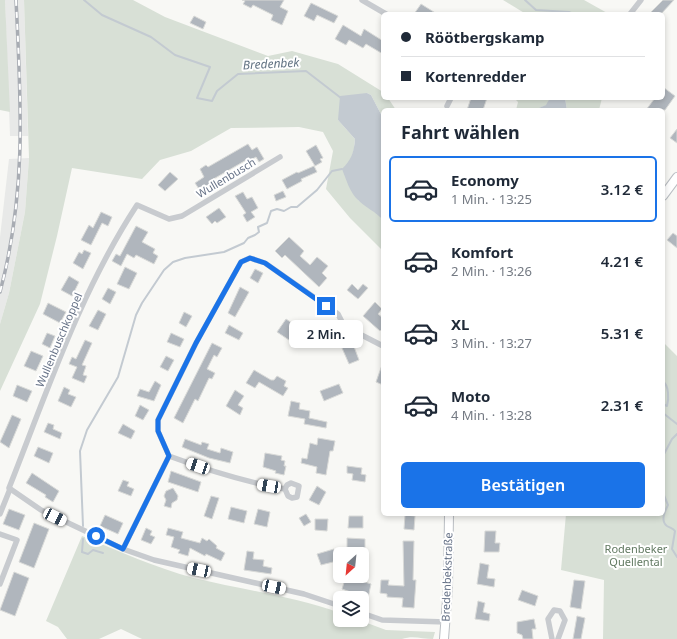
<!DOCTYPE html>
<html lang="de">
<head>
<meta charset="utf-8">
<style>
  body { margin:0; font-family:"Noto Sans",sans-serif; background:#f2f2f3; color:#1f2937; height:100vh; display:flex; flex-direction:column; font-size:15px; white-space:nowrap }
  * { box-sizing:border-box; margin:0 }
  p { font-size:13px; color:#747a83 }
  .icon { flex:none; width:22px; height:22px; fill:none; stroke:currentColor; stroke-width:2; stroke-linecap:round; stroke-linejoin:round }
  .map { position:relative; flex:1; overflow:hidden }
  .drawer { position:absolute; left:381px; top:108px; width:284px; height:408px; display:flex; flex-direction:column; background:#fff; border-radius:6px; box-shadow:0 2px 6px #0003 }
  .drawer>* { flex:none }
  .top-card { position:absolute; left:381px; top:12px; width:284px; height:88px; border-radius:6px; box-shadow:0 2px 6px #0003; display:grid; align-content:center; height:88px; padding:0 20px; background:#fff }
  .needle { width:26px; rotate:207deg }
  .fabs { position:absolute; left:333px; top:547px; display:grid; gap:8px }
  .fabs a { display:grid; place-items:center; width:36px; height:36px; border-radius:6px; background:#fff; box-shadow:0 2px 6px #0003; font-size:20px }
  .end { position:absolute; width:18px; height:18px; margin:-9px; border:5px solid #1a73e8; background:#fff; box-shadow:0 0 0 2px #fff }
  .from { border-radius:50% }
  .bubble { position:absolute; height:28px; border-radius:6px; background:#fff; box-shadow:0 2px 6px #0003; font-size:13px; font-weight:600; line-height:28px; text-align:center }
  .car { position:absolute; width:12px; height:24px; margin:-12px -6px; border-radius:5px; box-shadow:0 0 3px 1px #0007; background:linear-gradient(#fff 24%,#345 0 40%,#fff 0 76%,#345 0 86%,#fff 0) }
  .top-card b { display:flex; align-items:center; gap:14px; height:38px; font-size:15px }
  .top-card b+b { border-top:1px solid #e0e1e3 }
  .top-card i { width:10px; height:10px; background:#1f2937 }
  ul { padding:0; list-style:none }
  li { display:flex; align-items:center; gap:12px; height:66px; margin:0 8px 6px; padding:0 12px; border:2px solid transparent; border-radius:6px }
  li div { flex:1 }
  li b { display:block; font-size:15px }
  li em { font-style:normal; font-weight:600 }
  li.active { border-color:#1a73e8 }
  li>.icon { width:36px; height:36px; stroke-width:1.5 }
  h2 { padding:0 20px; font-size:18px; line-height:48px }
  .action { display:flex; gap:8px; margin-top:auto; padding:8px 20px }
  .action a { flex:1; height:46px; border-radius:6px; background:#1a73e8; color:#fff; font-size:16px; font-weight:600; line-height:46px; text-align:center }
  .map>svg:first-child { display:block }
</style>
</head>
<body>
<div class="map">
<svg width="677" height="639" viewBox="0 0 677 639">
  <rect width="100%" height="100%" fill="#f8f8f5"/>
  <g fill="#e8e9e8">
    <path d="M5,0h19l4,136h-18z"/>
    <path d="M29,158l-4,54 -16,81 -9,31v-87l9,-78z"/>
  </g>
  <g fill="#d8e0d6">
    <path d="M0,0h5l5,112 -10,-2z"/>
    <path d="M24,0h109l32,17 103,39 24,-5 46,13 45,28v6h5l8,12h-13v8l-12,-23 -4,-2 -29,27 17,19 -1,10 -3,11 7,40 17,11 8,9v31l-33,-33 -24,-29 7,-38 -10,-19 -24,-5 -68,1 -40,23 -31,9 -18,19 -70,-11 -15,68 -17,68 -40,87v-67l9,-31 16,-81 4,-54z"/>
    <path d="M503,0h81l25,14h-83z"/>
    <path d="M514,98h36l-3,7 -13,5h-18l2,-8z"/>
    <path d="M565,98h37l-3,12h-32z"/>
    <path d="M663,342l14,14v283h-74l1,-59 -43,-10 5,-56h97z"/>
    <path d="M82,536c37,15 74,32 112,42 49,12 99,18 146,35v7h19l27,10 49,2 -2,7c-11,0 -20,-4 -31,0h-260l-21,-10 -22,10h-32l-9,-12 -12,-6z"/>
  </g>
  <g fill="#c3cad1">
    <path d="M367,93l4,2 12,23v102c-8,-9 -17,-12 -25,-20 -8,-7 -12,-21 -16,-31 9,-9 12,-16 13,-30l-17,-19 2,-24z"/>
    <path d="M550,98h15l2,12h-33l12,-5z"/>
  </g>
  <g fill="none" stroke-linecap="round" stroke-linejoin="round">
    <g stroke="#c3cad1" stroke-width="2">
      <path d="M84,0l18,15 49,22 24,18 35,12 -13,31 15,3 5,-10 21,-17 68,-3 35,27"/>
      <path d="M525,0l11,10 33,2 4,2"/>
      <path d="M663,382c6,3 6,17 4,24l-4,-2"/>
      <path d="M663,413l14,11"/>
      <path d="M663,456l9,-17 5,-5"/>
      <path d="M663,493l5,12c-3,6 -8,16 -1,21 3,2 6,2 8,5l-3,18 5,8"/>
      <path d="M83,526l-3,-75 7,-21 31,-53 18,-62 6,-12 22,-33 9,-8 12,-4 39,-6 20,-9 4,-5 7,-3 4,-3 -1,-5 9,-4 4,-12 6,-2 7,2 7,-4h6l20,-17 15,-19 10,-2"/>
      <path d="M83,539l-1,13 6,2 5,-4 10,3"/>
    </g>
  </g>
  <g fill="#b0b6bd" stroke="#d9dad8">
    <path d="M242,0h42l-4,7 8,4 -6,14 -11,-5 2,-5 -20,-10 -2,3 -8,-4 2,-3z"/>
    <path d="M663,0h11l-13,14h-12z"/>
    <path d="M311,3l27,13 -4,7 -17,-8 -3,6 -10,-5z"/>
    <path d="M421,4l16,10h-23z"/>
    <path d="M194,16l12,6 -3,7 -13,-6z"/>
    <path d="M343,25l18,11 3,-7 19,12v13l-17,-10 -3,4 -14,-8 -3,5 -11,-6z"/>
    <path d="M663,87l12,9 -10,14h-19l9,-12h8z"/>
    <path d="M471,98h16l-4,12h-16z"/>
    <path d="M677,129v14l-7,-5z"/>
    <path d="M248,144l4,6 5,-3 7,12 -5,3 -3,-5 -7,4 -1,-2 -38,22 3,3 -12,8 -6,-9 9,-6 -4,-8 6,-4 2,2z"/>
    <path d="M316,145l7,13 -3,1 2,3 -7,4 -9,-15z"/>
    <path d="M314,166l3,6 -16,7 1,2 -15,8 -5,-9 15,-8 1,1z"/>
    <path d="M170,172l8,7 -13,12 -7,-6z"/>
    <path d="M283,191l3,6 -10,4 -2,-6z"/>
    <path d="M243,192l4,7 5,-2 6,11 -7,4 4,5 -8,5 -4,-7 3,-2 -11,-17z"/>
    <path d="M219,208l7,9 -9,6 -2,-2 -3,3 -6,-7z"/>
    <path d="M101,212l11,5 -4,9 -6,-3 -11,22 -10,-5 8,-15 4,3z"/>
    <path d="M136,226l12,6 -6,10 13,7 -2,4 5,3 -4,8 -18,-9 -2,3 -7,-4 -6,12 -9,-5 4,-7 4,2z"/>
    <path d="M673,233l4,3v12l-10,-8z"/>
    <path d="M289,237l15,14 -4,5 10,9 7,-8 11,9 -6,7 5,5 -8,9 -34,-32 -3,3 -7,-7z"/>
    <path d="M84,250l7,3 -8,16 -10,-6 6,-11 3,2z"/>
    <path d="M125,267l12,6 -8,16 -12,-5z"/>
    <path d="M255,269l8,4 -5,10 -8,-5z"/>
    <path d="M69,276l10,6 -7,14 -11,-6z"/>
    <path d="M352,284l6,6 5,-6 5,4 -10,11 -11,-9z"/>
    <path d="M240,287l9,5 -14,25 -7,-4z"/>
    <path d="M108,288l8,4 -6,12 -8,-5z"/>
    <path d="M375,302l7,7 -4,5 5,4v10l-3,3 -17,-15z"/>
    <path d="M48,303l18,9 -6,11 -17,-9z"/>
    <path d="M98,310l8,4 -8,16 -9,-4z"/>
    <path d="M184,312l8,4 -6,11 -7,-4z"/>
    <path d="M286,319l15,10 -9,13 -15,-10z"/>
    <path d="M325,321l4,10 -11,4 -4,-10z"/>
    <path d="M229,325l14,8 -4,7 -14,-7z"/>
    <path d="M47,333l8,3 -5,12 -8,-4z"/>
    <path d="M171,333l13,6 -4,8 -13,-5z"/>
    <path d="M85,340l7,3 -10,22 4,1 -3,9 4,1 -3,7 -12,-5 5,-11 -8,-3 3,-7 4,2z"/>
    <path d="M212,343l10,5 -5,9 -3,-2 -7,14 8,4 -3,6 -3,-1 -11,23 -3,-2 -12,24 -9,-5z"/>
    <path d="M353,344l6,16 -10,4 -7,-16z"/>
    <path d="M31,351l12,5 -7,15 -12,-5z"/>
    <path d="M166,356l8,4 -6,11 -8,-4z"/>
    <path d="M382,365h1v20l-7,-3z"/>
    <path d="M254,370l17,10h3l3,-4 9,5 -2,5 4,2 -5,8 -24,-14 -4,6 -9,-5z"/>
    <path d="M155,381l6,4 -7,16 -17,-5 3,-7 9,3z"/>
    <path d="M339,384l4,9 -19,8 -4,-10z"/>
    <path d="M17,385l15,6 -5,11 -14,-6z"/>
    <path d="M64,387l6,3 -2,4 8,3 -5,10 -13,-6z"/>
    <path d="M235,390l9,6 -6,9 5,3 -3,7 -14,-9z"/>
    <path d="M291,401l9,2 -1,6 11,2 -1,7 18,4 -1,6 -22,-4 1,-5 -17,-3z"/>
    <path d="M140,405l9,5 -6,10 -8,-4z"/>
    <path d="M12,415l9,4 -12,29 -9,-6z"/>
    <path d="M48,423l6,2 -1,4 9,4 -2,6 -16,-7z"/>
    <path d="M123,424l12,7 -4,8 -13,-6z"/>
    <path d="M318,438l17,3 -2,10h-3l-4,24 -10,-2 1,-6 -16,-4 1,-5 5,1 3,-16 7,2z"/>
    <path d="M185,439l16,6 1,-3 7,2 -2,5 13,4 1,-5 12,4 -3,11 -21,-5 -27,-11z"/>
    <path d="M38,447l15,6 -4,10 -15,-7z"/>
    <path d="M265,453l17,3 -1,4 4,1 -1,5h2l-2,9 -9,-2 1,-2 -13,-4z"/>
    <path d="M347,466l15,2 -1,6 5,1 -1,7 -13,-2 1,-6 -6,-1z"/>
    <path d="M171,471l30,11 -3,10 -30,-10z"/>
    <path d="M32,473l27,18 -6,11 -8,-5 1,-2 -20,-12z"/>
    <path d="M123,480l6,2 -2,4 7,3 -3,7 -13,-5z"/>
    <path d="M317,486l9,6 -7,13 -10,-5z"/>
    <path d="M173,488l5,8 -1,4 -5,3 -1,5 -7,-2 2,-6 -2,-4 2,-5z"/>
    <path d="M211,496l8,2 -7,21 -8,-3z"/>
    <path d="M231,507l16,4 -3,12 -16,-4z"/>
    <path d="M9,509l16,6 -6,15 -16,-6z"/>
    <path d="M258,509l12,3 -3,15 -13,-3z"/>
    <path d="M306,514l5,8 -7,4 -5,-8z"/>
    <path d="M105,515l18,8 -5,11 -18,-8z"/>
    <path d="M405,515l10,1 -1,14 -10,-1z"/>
    <path d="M349,516h14v12h-15z"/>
    <path d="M315,519h13l-1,12 -12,-1z"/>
    <path d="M34,523l15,6 -15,39 -15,-6z"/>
    <path d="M146,528l6,3 -2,4 5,2 -4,7 -10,-4z"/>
    <path d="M168,528l15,4 -2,6 19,5 2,-5 5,3 2,-2 8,7 -1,2 9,5 -4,8 -15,-7 -1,2 -15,-8 -2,8 -10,-3 2,-3 -9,-3 3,-10 -8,-2z"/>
    <path d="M485,531h11l-1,12h5l-1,9h-15z"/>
    <path d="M347,538l18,1v12h-18z"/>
    <path d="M403,541h11l-1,39h3l-2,28 -12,-1 1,-9 -16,-1v-3l-7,-1 1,-13h8l-1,5 16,1z"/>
    <path d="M334,549l3,12 -16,4 -4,-11z"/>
    <path d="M247,551l7,1 -1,7 11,1 -1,6 9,2 -1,6 -27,-4z"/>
    <path d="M480,563l9,2 -2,13 8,1 -1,8 -17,-3z"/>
    <path d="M14,572l15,6 -14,38 -15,-6z"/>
    <path d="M346,576l25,8 -3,14 -26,-9z"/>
    <path d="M574,580l11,1 -4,28 -11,-2z"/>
    <path d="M522,590l16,6 -3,10 -17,-6z"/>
    <path d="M478,601l7,2 -2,9 7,2 -1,7 -14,-2z"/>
    <path d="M577,616l8,2 -4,21h-8z"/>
    <path d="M534,619l2,10h-4l1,10h-10l-1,-4 -5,-2v-11z"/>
  </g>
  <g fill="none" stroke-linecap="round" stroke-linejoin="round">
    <g stroke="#babec3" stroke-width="10">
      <g id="secondary">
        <path d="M663,196l14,-19"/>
        <path d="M444,639l4,-52 1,-73"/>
      </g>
    </g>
    <g stroke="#c8cbcf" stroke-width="5.5">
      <path d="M362,0l24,14"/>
      <path d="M630,14l11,-14"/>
      <path d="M447,106l4,-8"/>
      <path d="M280,157l-98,59 -13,3 -32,-14c-57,87 -90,187 -128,283l32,22 82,39 31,11 150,34 36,12"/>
      <path d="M169,456c38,14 76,26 116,33l3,7 4,2 5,-1 2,-11 -8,-3 -4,2 -2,4"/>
      <path d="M0,514l10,-25"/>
      <path d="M0,534l17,6 -17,44"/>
      <path d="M123,549l46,-93 -11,-25v-11l38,-77 45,-81 9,-4 15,5 73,51 6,12 39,20"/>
      <path d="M362,613l20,7 64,2"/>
      <path d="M552,639l-4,-20 6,-9 6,1 5,9 -7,19"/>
    </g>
    <use href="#secondary" stroke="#fff" stroke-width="8"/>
    <g stroke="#a8acb3" stroke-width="3.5">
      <path id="rail" d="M0,292c27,-101 21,-190 16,-292"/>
    </g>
    <use href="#rail" stroke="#fff" stroke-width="2" stroke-dasharray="6" stroke-linecap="butt"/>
  </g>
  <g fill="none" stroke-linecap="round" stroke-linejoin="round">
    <path stroke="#1a73e8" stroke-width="5" d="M96,536l27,13 46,-93 -11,-25v-11l38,-77 45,-81 9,-4 15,5 61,43"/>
  </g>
  <g text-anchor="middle" stroke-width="4" stroke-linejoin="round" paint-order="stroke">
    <g font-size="11" fill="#667287" stroke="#fff">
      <text transform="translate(226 178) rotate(-31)" y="4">Wullenbusch</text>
      <text transform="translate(59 340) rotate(-67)" y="4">Wullenbuschkoppel</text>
      <text transform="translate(447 577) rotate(-88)" y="4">Bredenbekstraße</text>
    </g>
    <g font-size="11" fill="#617961" stroke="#fff">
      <text x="636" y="553">Rodenbeker<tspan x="636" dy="13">Quellental</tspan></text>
    </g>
    <g font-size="12" font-style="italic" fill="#627383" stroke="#fff">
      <text transform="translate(271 64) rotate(-3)" y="4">Bredenbek</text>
    </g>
  </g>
</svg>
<div class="fabs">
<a><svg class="needle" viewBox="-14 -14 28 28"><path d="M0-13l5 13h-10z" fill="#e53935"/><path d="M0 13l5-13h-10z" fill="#747a83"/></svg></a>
<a><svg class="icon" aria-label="layers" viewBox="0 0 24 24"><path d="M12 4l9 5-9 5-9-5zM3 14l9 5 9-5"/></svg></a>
</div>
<i class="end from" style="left:96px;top:536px"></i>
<i class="end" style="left:326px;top:306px"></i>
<div class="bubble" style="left:289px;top:320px;width:74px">2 Min.</div>
<i class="car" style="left:198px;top:466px;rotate:289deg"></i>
<i class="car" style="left:269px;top:486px;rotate:280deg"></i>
<i class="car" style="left:55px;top:517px;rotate:116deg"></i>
<i class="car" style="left:199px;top:570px;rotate:282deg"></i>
<i class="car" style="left:274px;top:587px;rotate:102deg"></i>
<div class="top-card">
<b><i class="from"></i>Röötbergskamp</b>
<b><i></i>Kortenredder</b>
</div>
<section class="drawer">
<h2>Fahrt wählen</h2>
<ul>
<li class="active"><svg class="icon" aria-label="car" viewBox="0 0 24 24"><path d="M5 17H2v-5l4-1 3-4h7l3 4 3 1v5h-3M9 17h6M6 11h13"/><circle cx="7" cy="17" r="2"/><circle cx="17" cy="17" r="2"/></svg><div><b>Economy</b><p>1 Min. · 13:25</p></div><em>3.12 €</em></li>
<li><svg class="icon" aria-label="car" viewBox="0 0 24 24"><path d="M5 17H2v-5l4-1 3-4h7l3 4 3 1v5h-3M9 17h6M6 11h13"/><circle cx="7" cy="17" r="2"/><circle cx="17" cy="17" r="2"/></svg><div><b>Komfort</b><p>2 Min. · 13:26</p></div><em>4.21 €</em></li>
<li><svg class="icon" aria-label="car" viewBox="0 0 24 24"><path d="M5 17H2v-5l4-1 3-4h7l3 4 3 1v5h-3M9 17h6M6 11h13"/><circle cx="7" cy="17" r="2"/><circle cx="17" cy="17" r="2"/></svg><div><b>XL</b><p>3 Min. · 13:27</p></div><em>5.31 €</em></li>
<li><svg class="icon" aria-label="car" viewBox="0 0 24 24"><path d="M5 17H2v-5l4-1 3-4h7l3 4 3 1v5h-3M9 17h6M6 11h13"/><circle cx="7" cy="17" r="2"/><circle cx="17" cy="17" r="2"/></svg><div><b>Moto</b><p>4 Min. · 13:28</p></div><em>2.31 €</em></li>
</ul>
<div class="action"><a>Bestätigen</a></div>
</section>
</div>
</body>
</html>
